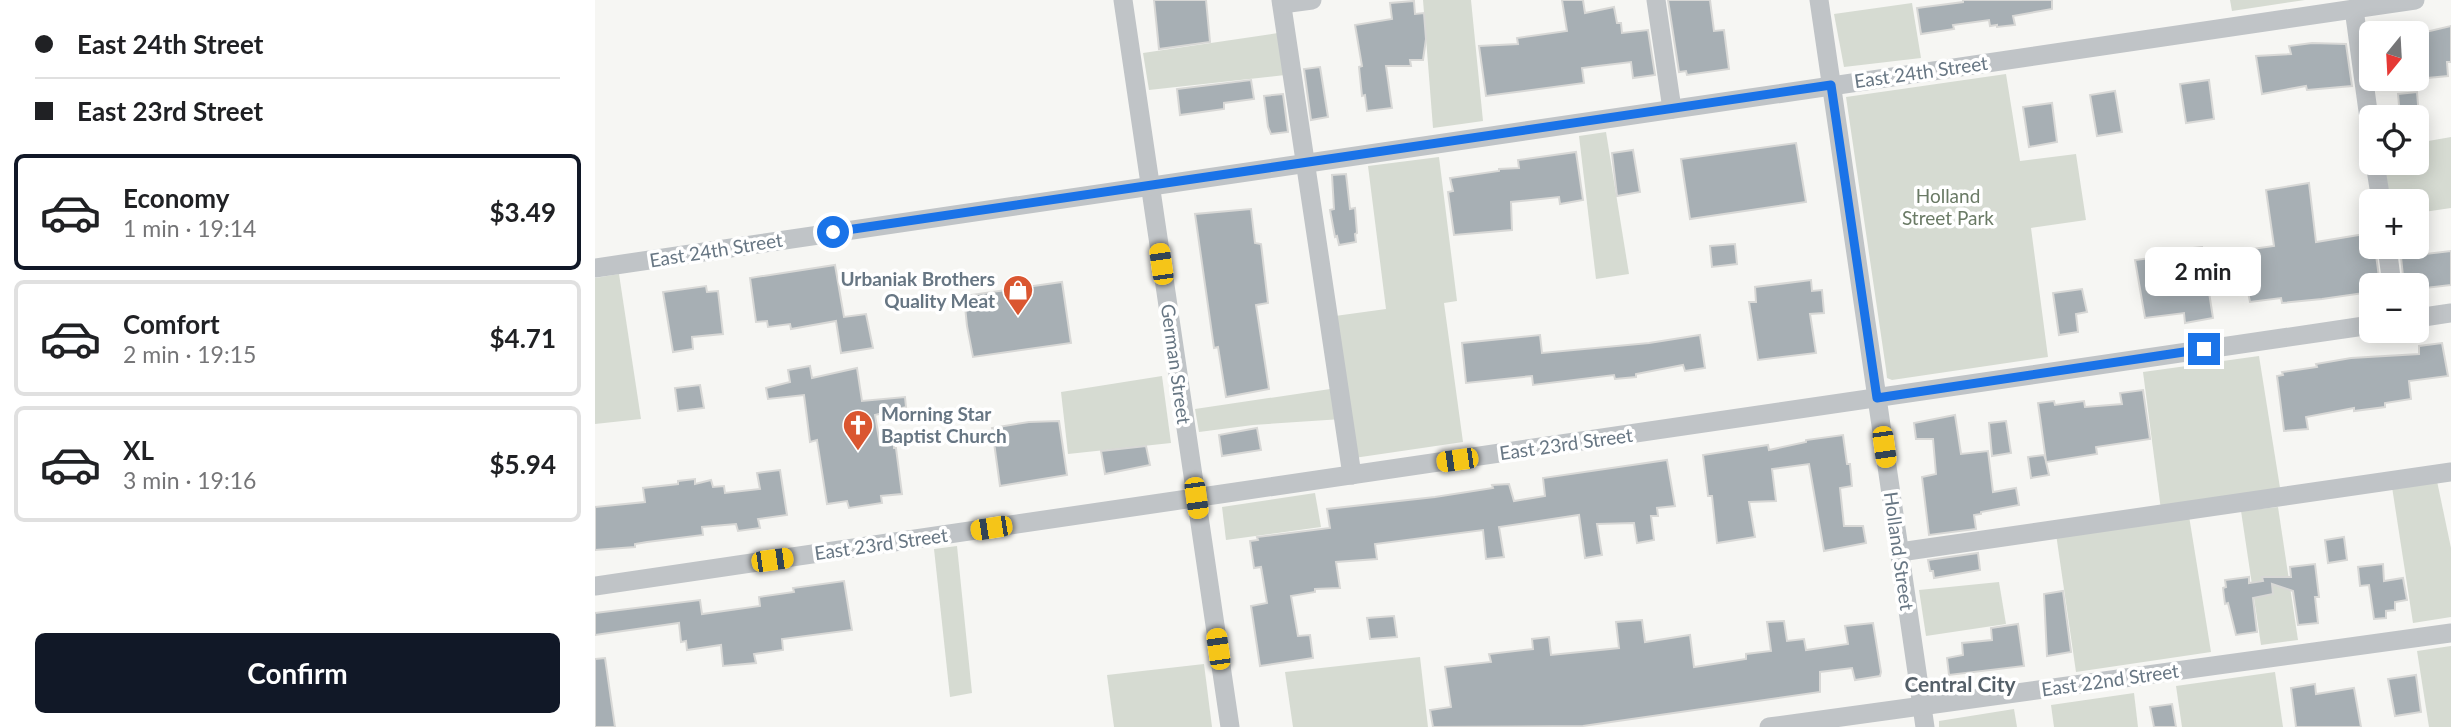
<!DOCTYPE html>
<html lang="en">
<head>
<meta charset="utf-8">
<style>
  body { margin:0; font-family:Lato,sans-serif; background:#f6f6f6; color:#202124; height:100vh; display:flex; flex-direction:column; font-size:26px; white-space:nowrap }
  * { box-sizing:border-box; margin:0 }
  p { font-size:23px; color:#757577 }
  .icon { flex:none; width:38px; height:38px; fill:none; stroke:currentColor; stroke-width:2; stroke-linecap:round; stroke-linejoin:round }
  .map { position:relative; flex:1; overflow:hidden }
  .drawer { display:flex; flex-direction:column; background:#fff; width:595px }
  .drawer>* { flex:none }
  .top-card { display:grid; align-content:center; height:154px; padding:0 35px; background:#fff }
  .needle { width:46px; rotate:198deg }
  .tools { position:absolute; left:1764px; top:21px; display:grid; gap:14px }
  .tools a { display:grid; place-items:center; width:70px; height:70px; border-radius:10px; background:#fff; box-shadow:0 4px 18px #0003; font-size:35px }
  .end { position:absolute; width:32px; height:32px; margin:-16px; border:9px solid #1a73e8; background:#fff; box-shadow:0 0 0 4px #fff }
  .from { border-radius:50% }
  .bubble { position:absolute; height:49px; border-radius:10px; background:#fff; box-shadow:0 4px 18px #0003; font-size:23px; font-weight:700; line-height:49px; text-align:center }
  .car { position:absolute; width:21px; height:42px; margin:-21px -10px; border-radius:9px; box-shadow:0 0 5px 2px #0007; background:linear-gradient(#f5c518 24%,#345 0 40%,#f5c518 0 76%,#345 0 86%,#f5c518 0) }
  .top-card b { display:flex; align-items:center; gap:24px; height:66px; font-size:26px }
  .top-card b+b { border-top:2px solid #e0e0e0 }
  .top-card i { width:18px; height:18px; background:#202124 }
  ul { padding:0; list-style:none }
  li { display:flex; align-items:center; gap:21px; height:116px; margin:0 14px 10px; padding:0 21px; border:4px solid #e0e0e0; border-radius:10px }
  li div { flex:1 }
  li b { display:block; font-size:26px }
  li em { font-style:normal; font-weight:700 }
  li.active { border-color:#111827 }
  li>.icon { width:63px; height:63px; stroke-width:1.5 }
  .action { display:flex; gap:14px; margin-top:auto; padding:14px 35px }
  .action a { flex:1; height:80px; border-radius:10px; background:#111827; color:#fff; font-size:28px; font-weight:700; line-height:80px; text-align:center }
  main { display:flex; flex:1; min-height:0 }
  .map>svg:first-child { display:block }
</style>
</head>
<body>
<main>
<section class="drawer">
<div class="top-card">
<b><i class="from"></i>East 24th Street</b>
<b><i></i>East 23rd Street</b>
</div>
<ul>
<li class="active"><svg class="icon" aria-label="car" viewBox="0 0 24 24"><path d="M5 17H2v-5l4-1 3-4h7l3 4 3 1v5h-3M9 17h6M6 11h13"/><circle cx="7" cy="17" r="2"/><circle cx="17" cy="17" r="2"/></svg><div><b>Economy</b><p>1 min · 19:14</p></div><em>$3.49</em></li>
<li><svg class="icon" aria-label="car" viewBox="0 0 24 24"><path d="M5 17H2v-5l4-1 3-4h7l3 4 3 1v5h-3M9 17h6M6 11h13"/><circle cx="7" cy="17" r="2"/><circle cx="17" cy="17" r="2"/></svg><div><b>Comfort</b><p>2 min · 19:15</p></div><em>$4.71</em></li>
<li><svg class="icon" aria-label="car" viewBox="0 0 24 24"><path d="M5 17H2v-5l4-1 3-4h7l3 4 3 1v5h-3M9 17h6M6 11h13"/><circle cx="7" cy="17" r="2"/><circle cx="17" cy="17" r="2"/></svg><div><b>XL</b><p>3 min · 19:16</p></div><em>$5.94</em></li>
</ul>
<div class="action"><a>Confirm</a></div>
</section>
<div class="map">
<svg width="1856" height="727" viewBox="0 0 1856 727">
  <rect width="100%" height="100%" fill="#f6f6f3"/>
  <g fill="#d6dbd2">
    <path d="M828,0h48l12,121 -50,7z"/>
    <path d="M1635,0h75l-73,11z"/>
    <path d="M1317,3l9,55 -77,9 -10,-53z"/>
    <path d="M683,33l7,42 -136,15 -6,-37z"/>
    <path d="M1411,74l14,87 56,-7 10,66 -55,8 17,129 -156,23 -5,-2 -1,-9 -40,-272z"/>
    <path d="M1011,132l23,142 -33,5 -17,-143z"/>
    <path d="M1856,137v71l-34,5v-12h-27l-6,-38h33v-20z"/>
    <path d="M844,157l18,144 -13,2 19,139 -109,16 -19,-142 51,-7 -18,-143z"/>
    <path d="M24,274l22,145 -46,5v-146z"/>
    <path d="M1664,356l22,138 -120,16 -18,-138z"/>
    <path d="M567,376l9,67 -103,11 -7,-62z"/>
    <path d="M742,388l5,31 -89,6 -54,7 -4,-23z"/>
    <path d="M1842,481l14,67v69l-38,6 -21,-136z"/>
    <path d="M720,493l6,34 -95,13 -4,-33z"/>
    <path d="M1683,507l20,133 -37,5 -20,-134z"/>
    <path d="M1594,516l22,136 -135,20 -20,-138z"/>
    <path d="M362,546l15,147 -22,4 -16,-148z"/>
    <path d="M1404,582l7,42 -80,12 -7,-46z"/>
    <path d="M1856,646v81h-22l-12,-76z"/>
    <path d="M825,657l8,70h-135l-8,-55z"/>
    <path d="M609,664l8,63h-98l-7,-52z"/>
    <path d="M1680,672l8,55h-101l-6,-41z"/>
    <path d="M1539,693l4,34h-84l-3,-22z"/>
    <path d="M1419,709l3,18h-78v-6z"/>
  </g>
  <g fill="#a7afb4" stroke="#d8d8d6" stroke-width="2">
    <path d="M559,0h52l4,42 -51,7z"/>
    <path d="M967,0h21l2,13 29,-6 3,16h4l1,10 26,-3 7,45 -22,3 -2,-16 -33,4 -16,2 2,15 -98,13 -7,-50 39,-2 -1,-6 50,-7z"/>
    <path d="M1073,0h42l4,31 10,-1 5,39 -42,6 -1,-4 -7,1z"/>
    <path d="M1368,0h89v9l-39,7 2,9 -18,2v-2l-7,1 -1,-6 -36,5 1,4 -33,5 -4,-26 46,-6z"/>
    <path d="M819,1l1,13 9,-1 2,26 -3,21h-13l1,6h-25l6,42 -25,3 -2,-16 -3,1 -3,-29 3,-1 -7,-41 37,-6 -2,-16z"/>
    <path d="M1856,26v36h-4l1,14 -31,3v-45z"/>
    <path d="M1717,43l34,1 6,42 -45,4 -1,-4 -44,8 -6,-38 35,-2 -2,-8z"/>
    <path d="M725,67l8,50 -17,3 -7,-51z"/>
    <path d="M656,80l3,19 -30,4v6l-44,6 -3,-26z"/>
    <path d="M1614,80l5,39 -28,4 -6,-39z"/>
    <path d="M1520,91l7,41 -25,4 -7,-41z"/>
    <path d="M1822,92l2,25h-19l-2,-23z"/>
    <path d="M688,94l5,38 -17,2 -3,-7 -4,-31z"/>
    <path d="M1457,103l5,39 -28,5 -6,-40z"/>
    <path d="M1201,143l10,59 -116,17 -9,-60z"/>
    <path d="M1038,150l7,42 -23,4 -5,-43z"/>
    <path d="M981,152l7,48 -23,4 -1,-7 -48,5 1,28 -58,5 -6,-43 5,-1 -3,-13 49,-7v-2l20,-1 -1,-8z"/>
    <path d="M751,174l4,35 5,-1 2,25 -2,1 1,8 -17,3 -2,-9 -2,1 -5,-27 4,-1 -2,-34z"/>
    <path d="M1714,183l7,59 55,-9v14h4l5,38h-9v7l-49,7 -40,4 -1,-5 -31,4 -3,-15h-4l-6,-36 37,-5 -8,-56z"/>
    <path d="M656,209l4,34 6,1 7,59 -12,2 13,84 -43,8 -8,-50 -4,1 -19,-134z"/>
    <path d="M1140,244l2,20 -25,3 -2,-21z"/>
    <path d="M1830,245l1,9 25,-3v34l-34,4v-7l-13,3 -4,-37z"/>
    <path d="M1607,247l11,71 -28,5 -1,-10 -39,5 -10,-58 40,-5 -1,-5z"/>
    <path d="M240,265l9,52 22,-3 7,34 -32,5 -5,-32 -45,8 -1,-5 -22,3 -1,-6 -11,1 -6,-44z"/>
    <path d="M1216,280l1,11 10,-1 2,23 -14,1 6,39 -58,7 -9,-58h7l-1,-15z"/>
    <path d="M467,282l9,61 -98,14 -6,-31 -3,-30z"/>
    <path d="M111,286l1,6 11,-1 5,43 -31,3 1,12 -20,3 -10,-60z"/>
    <path d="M1487,289l5,23 -11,2 2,18 -19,3 -6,-42z"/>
    <path d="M945,335l2,18 107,-10 51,-8 5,33 -20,3 -2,-6 -47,9v3l-21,2 -1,-4 -81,10 -1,-9 -66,7 -4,-40z"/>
    <path d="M1847,343l6,33 -39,5 2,18 -26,4v4l-31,4v-3l-48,9 2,12 -24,2 -7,-55 6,-1 -1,-3 35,-5 -1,-3 35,-6 68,-4v-8z"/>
    <path d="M215,366l2,12 45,-10 5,33 43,-4 1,10 -31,8 5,30 14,-2v5h2l6,46 -21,2 1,7 -33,5 -2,-7 -20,3 -10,-64 -7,2 -6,-47 -36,4 -2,-11 24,-6 -2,-12z"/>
    <path d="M105,385l4,23 -26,3 -3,-23z"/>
    <path d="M1548,390l7,49 -54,8 1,7 -51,8 3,13 -18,3 -3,-21 16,-2 2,6 -8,-58 16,-2 1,4 29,-4 1,6 37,-3 -2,-11z"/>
    <path d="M1360,415l6,39 27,-3 5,41 23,-4 3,17 -38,7v2l-7,1 2,14 -47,6 -7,-58 14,-3 -3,-35h-17l-2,-16z"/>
    <path d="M464,421l8,54 -67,11 -8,-58 37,-6z"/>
    <path d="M1411,421l5,32 -19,3 -3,-33z"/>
    <path d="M662,428l4,22 -39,6 -3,-21z"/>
    <path d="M1248,435l4,29h3l2,22 -12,2 4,38h19l3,17 -42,8 -15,-87 -37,5 4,32 -27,1 6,35 -38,6 -5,-47h-4l-5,-41 65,-10 1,5 37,-8v-2z"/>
    <path d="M551,446l4,19 -45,9 -4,-23z"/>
    <path d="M1072,460l8,46 -18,2 1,8h-7l3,24 -17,3 -3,-20 -37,1 5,31 -17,3 -6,-43 -80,12 5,30 -18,2 -3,-29 -108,14 2,15 -41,3 4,26 -25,1v3l-24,4 7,40 12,-1 3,23 -53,8 -9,-60 16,-3 -6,-36 -7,1 -4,-27 8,-1 -1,-3 73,-9 -3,-19 108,-12 58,-9 -1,-3 17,-1 5,17 31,-5 -2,-18z"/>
    <path d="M185,470l7,45 -29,4 2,9 -22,3 -2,-7 -34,3 1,8 -56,7 -12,2v3l-40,3v-43l50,-5 -2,-14 35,-4v-3l17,-2v5l16,-4 2,7 11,-1 1,7 35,-4 -3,-16z"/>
    <path d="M1749,537l3,23 -19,3 -3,-23z"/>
    <path d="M1383,553l2,17 -46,8 -1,-7h-3l-2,-11z"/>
    <path d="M1720,564l4,33h-4l3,26 -20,2 -5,-34 -21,-7 1,10 -20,4 4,34 -21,3 -8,-32 -3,1 -2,-16 3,-1 -1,-7 24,-3v6l14,-2 -1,-4h29l-1,-10z"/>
    <path d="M1788,564l1,17 19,-3 4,22 -12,2v8l-9,1v7l-12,1 -5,-34 -9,1 -2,-19z"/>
    <path d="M249,581l8,49 -70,9 1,11 -29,4 2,9 -33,3 -2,-21 -34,5 -1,-9 -5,1 -2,-19 -84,12v-22l105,-13 2,14 58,-8 -1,-9 35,-5 -1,-4z"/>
    <path d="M1468,591l8,61 -24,4 -3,-62z"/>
    <path d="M799,616l3,21 -27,2 -3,-21z"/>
    <path d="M1047,620l3,22 45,-7 4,32 52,-8v-5l25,-3 -4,-29 17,-1 3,20 17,-2 2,11 42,-6 -3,-18 28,-3 8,49 -1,4 -25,4 -3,-12 -32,4v20l-237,34 -150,1 -3,-17 21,-3 -6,-40 46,-5 -2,-8 44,-5 -1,-10 17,-2 2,18 68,-7 -3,-26z"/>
    <path d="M1423,624l6,42 -75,9 -2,-17 16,-3 -1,-12 30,-3 -1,-12z"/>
    <path d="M10,658l10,69h-20v-68z"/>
    <path d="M1821,675l5,37 -26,4 -7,-37z"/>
    <path d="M1720,684l1,10 38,-6 7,39h-65l-5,-39z"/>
    <path d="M1577,704l4,23h-22l-4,-20z"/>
  </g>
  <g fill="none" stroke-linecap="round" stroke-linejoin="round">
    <g stroke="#c0c4c7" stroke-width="19">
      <path d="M528,0l107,727"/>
      <path d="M686,0l71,475"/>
      <path d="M1061,0l16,109"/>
      <path d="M1224,0l106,727"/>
      <path d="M687,4l30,-4"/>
      <path d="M1759,9l17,124"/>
      <path d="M1780,163l6,38"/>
      <path d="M1792,247l5,38"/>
      <path d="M0,268l1820,-268"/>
      <path d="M1822,318l34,-5"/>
      <path d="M1305,552l551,-80"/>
      <path d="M0,586l1776,-261"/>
      <path d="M1174,727l682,-94"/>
    </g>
  </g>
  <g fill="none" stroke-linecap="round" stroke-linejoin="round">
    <path stroke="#1a73e8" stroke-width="9" d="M238,232l998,-147 46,313 327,-49"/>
  </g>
  <defs>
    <g id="shop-pin" transform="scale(1.575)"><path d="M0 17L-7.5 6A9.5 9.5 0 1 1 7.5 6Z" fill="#da5630" stroke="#fff"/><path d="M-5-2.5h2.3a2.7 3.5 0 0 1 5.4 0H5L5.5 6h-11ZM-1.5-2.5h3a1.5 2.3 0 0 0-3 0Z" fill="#fff"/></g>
    <g id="church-pin" transform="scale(1.575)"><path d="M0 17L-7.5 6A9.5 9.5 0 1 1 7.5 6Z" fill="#da5630" stroke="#fff"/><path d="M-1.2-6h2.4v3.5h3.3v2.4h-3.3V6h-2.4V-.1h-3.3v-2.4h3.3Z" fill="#fff"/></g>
  </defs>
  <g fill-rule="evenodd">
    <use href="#shop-pin" x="423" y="290"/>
    <use href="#church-pin" x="263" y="425"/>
  </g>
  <g text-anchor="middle" stroke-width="7" stroke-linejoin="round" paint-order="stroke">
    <g font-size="19" fill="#677683" stroke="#fff">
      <text transform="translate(1326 72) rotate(-8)" y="7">East 24th Street</text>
      <text transform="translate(121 250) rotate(-9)" y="7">East 24th Street</text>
      <text transform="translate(581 364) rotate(82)" y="7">German Street</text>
      <text transform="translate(971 444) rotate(-8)" y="7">East 23rd Street</text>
      <text transform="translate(286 544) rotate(-8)" y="7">East 23rd Street</text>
      <text transform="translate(1304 551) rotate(82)" y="7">Holland Street</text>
      <text transform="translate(1515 680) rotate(-8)" y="7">East 22nd Street</text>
    </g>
    <g font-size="19" fill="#6a7a65" stroke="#fff">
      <text x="1353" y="203">Holland<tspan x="1353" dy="22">Street Park</tspan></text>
    </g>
    <g font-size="19" font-weight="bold" fill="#677683" stroke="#fff" text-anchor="end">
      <text x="400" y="286">Urbaniak Brothers<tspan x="400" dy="22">Quality Meat</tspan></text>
      <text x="286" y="421" text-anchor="start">Morning Star<tspan x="286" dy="22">Baptist Church</tspan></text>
    </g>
    <g font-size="21" font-weight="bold" fill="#545f68" stroke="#fff">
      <text x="1365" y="692">Central City</text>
    </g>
  </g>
</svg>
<div class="tools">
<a><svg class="needle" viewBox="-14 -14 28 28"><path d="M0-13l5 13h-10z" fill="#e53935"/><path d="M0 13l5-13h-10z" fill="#757577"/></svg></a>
<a><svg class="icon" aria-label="locate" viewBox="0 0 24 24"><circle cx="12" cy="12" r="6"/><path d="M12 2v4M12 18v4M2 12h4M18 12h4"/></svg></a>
<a>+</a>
<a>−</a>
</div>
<i class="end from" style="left:238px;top:232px"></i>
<i class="end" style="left:1609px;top:349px"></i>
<div class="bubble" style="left:1550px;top:247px;width:116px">2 min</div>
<i class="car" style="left:566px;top:264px;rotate:352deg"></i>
<i class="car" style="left:1289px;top:447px;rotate:172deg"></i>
<i class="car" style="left:862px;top:460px;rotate:262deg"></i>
<i class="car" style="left:601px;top:498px;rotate:172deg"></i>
<i class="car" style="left:396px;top:528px;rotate:261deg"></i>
<i class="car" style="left:177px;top:560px;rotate:82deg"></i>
<i class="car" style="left:623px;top:649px;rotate:352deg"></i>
</div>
</main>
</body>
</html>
